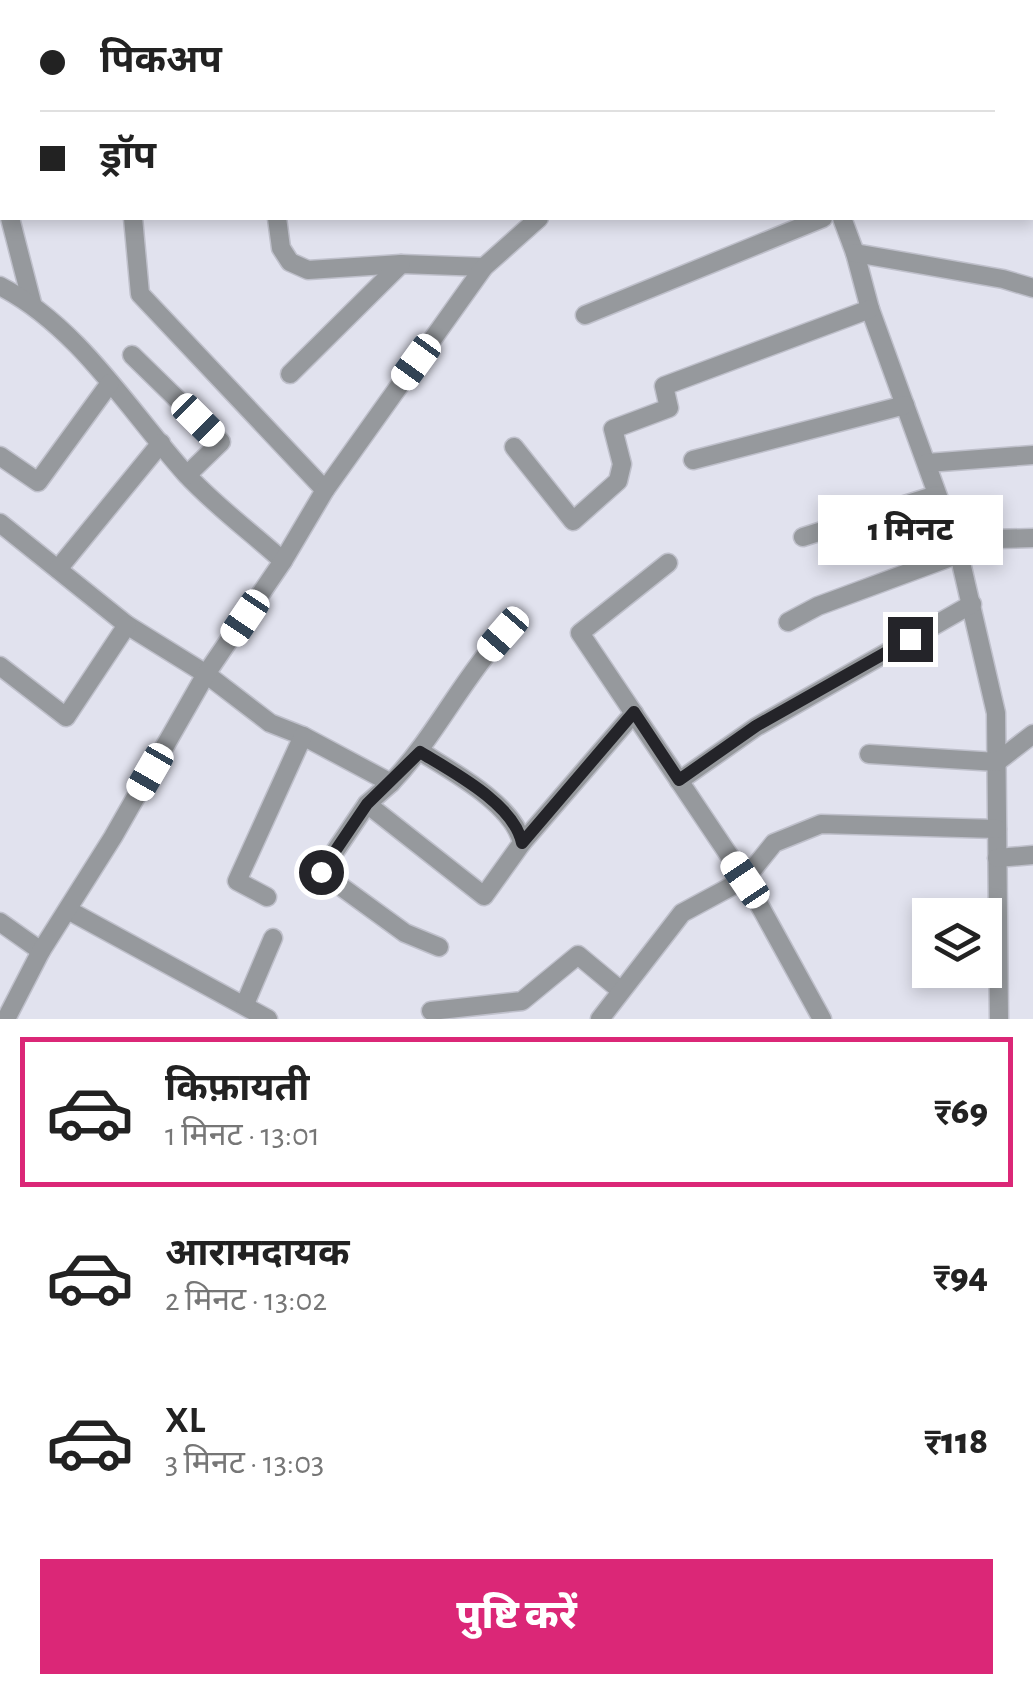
<!DOCTYPE html>
<html lang="hi">
<head>
<meta charset="utf-8">
<style>
  body { margin:0; font-family:"Alegreya Sans","Noto Sans Devanagari",sans-serif; background:#f6f6f6; color:#222; height:100vh; display:flex; flex-direction:column; font-size:38px; white-space:nowrap }
  * { box-sizing:border-box; margin:0 }
  p { font-size:32px; color:#767676 }
  .icon { flex:none; width:55px; height:55px; fill:none; stroke:currentColor; stroke-width:2; stroke-linecap:round; stroke-linejoin:round }
  .map { position:relative; height:1019px; overflow:hidden }
  .side { display:flex; flex-direction:column; background:#fff; flex:1 }
  .side>* { flex:none }
  .guide { position:absolute; left:0px; top:0px; width:1035px; height:220px; box-shadow:0 5px 15px #0003; display:grid; align-content:center; height:220px; padding:0 40px; background:#fff }
  .buttons { position:absolute; left:912px; top:898px; display:grid; gap:20px }
  .buttons a { display:grid; place-items:center; width:90px; height:90px; border-radius:0px; background:#fff; box-shadow:0 5px 15px #0003; font-size:50px }
  .end { position:absolute; width:45px; height:45px; margin:-22px; border:12px solid #242429; background:#fff; box-shadow:0 0 0 5px #fff }
  .from { border-radius:50% }
  .bubble { position:absolute; height:70px; border-radius:0px; background:#fff; box-shadow:0 5px 15px #0003; font-size:32px; font-weight:800; line-height:70px; text-align:center }
  .car { position:absolute; width:30px; height:60px; margin:-30px -15px; border-radius:12px; box-shadow:0 0 8px 2px #0007; background:linear-gradient(#fff 24%,#345 0 40%,#fff 0 76%,#345 0 86%,#fff 0) }
  .guide b { display:flex; align-items:center; gap:35px; height:95px; font-size:38px }
  .guide b+b { border-top:2px solid #e0e0e0 }
  .guide i { width:25px; height:25px; background:#222 }
  ul { padding:18px 0 0; list-style:none }
  li { display:flex; align-items:center; gap:30px; height:150px; margin:0 20px 15px; padding:0 20px; border:5px solid transparent; border-radius:0px }
  li div { flex:1 }
  li b { display:block; font-size:38px }
  li em { font-style:normal; font-weight:800 }
  li.selected { border-color:#db2777 }
  li>.icon { width:90px; height:90px; stroke-width:1.5 }
  .button { display:flex; gap:20px; margin-top:auto; padding:20px 40px }
  .button a { flex:1; height:115px; border-radius:0px; background:#db2777; color:#fff; font-size:40px; font-weight:800; line-height:115px; text-align:center }
  .map>svg:first-child { display:block }
</style>
</head>
<body>
<div class="map">
<svg width="1033" height="1019" viewBox="0 0 1033 1019">
  <rect width="100%" height="100%" fill="#e1e2ee"/>
  <g fill="none" stroke-linecap="round" stroke-linejoin="round">
    <g stroke="#bfc0cb" stroke-width="21">
      <g id="minor">
        <path d="M94,0l1,2"/>
        <path d="M222,0v2"/>
        <path d="M517,0l1,2"/>
        <path d="M785,0l1,2"/>
        <path d="M853,0h2"/>
        <path d="M972,2l3,-2"/>
        <path d="M0,113h2"/>
        <path d="M1032,160l1,-1"/>
        <path d="M0,181l2,9"/>
        <path d="M10,218l22,85"/>
        <path d="M133,218l7,76 185,196"/>
        <path d="M277,218l4,30 9,14 18,8 93,-6 83,3"/>
        <path d="M842,218l13,35 15,56 89,245 37,159 3,306"/>
        <path d="M855,253l148,26 30,9"/>
        <path d="M0,286c78,40 128,123 185,187 29,32 66,59 98,88"/>
        <path d="M585,315l238,-97"/>
        <path d="M132,355l89,87 -34,33"/>
        <path d="M290,374l111,-110"/>
        <path d="M514,447l59,74 45,-40 4,-17 -9,-35 56,-21 -5,-22 206,-77"/>
        <path d="M0,456l38,26 72,-99"/>
        <path d="M693,460l212,-55"/>
        <path d="M927,463l106,-8"/>
        <path d="M0,523l127,102 79,49 64,49 33,13 88,47c44,-46 70,-102 112,-149"/>
        <path d="M803,537l133,-42"/>
        <path d="M953,540l80,-2"/>
        <path d="M668,563l-88,70 165,246 77,140"/>
        <path d="M58,569l103,-126"/>
        <path d="M788,622l30,-16 141,-52"/>
        <path d="M0,666l66,51 61,-92"/>
        <path d="M869,754l128,8 36,-28"/>
        <path d="M679,781l77,-54 216,-123"/>
        <path d="M391,783l-24,21 -46,68 84,61 34,14"/>
        <path d="M367,804l117,92 38,-53c-8,-38 -69,-71 -101,-91"/>
        <path d="M522,843l112,-130"/>
        <path d="M997,858l36,-3"/>
        <path d="M267,897l-30,-16 66,-145"/>
        <path d="M68,910l200,109"/>
        <path d="M0,922l41,29"/>
        <path d="M245,1004l28,-66"/>
        <path d="M431,1011l91,-10 56,-46 42,35"/>
        <path d="M6,1019l35,-68 72,-114 93,-163 77,-113 42,-71 159,-223 55,-49"/>
        <path d="M600,1019l82,-106 63,-34 29,-36 47,-19 176,5"/>
      </g>
    </g>
    <use href="#minor" stroke="#96999d" stroke-width="18"/>
  </g>
  <g fill="none" stroke-linecap="round" stroke-linejoin="round">
    <path stroke="#242429" stroke-width="12" d="M321,872l46,-68 53,-52c33,20 94,52 102,91l112,-131 45,68 77,-54 154,-87"/>
  </g>
</svg>
<div class="buttons">
<a><svg class="icon" aria-label="layers" viewBox="0 0 24 24"><path d="M12 4l9 5-9 5-9-5zM3 14l9 5 9-5"/></svg></a>
</div>
<i class="end from" style="left:321px;top:872px"></i>
<i class="end" style="left:910px;top:639px"></i>
<div class="bubble" style="left:818px;top:495px;width:185px">1 मिनट</div>
<i class="car" style="left:416px;top:362px;rotate:216deg"></i>
<i class="car" style="left:198px;top:420px;rotate:135deg"></i>
<i class="car" style="left:245px;top:618px;rotate:214deg"></i>
<i class="car" style="left:503px;top:634px;rotate:221deg"></i>
<i class="car" style="left:150px;top:772px;rotate:210deg"></i>
<i class="car" style="left:745px;top:880px;rotate:326deg"></i>
<div class="guide">
<b><i class="from"></i>पिकअप</b>
<b><i></i>ड्रॉप</b>
</div>
</div>
<section class="side">
<ul>
<li class="selected"><svg class="icon" aria-label="car" viewBox="0 0 24 24"><path d="M5 17H2v-5l4-1 3-4h7l3 4 3 1v5h-3M9 17h6M6 11h13"/><circle cx="7" cy="17" r="2"/><circle cx="17" cy="17" r="2"/></svg><div><b>किफ़ायती</b><p>1 मिनट · 13:01</p></div><em>₹69</em></li>
<li><svg class="icon" aria-label="car" viewBox="0 0 24 24"><path d="M5 17H2v-5l4-1 3-4h7l3 4 3 1v5h-3M9 17h6M6 11h13"/><circle cx="7" cy="17" r="2"/><circle cx="17" cy="17" r="2"/></svg><div><b>आरामदायक</b><p>2 मिनट · 13:02</p></div><em>₹94</em></li>
<li><svg class="icon" aria-label="car" viewBox="0 0 24 24"><path d="M5 17H2v-5l4-1 3-4h7l3 4 3 1v5h-3M9 17h6M6 11h13"/><circle cx="7" cy="17" r="2"/><circle cx="17" cy="17" r="2"/></svg><div><b>XL</b><p>3 मिनट · 13:03</p></div><em>₹118</em></li>
</ul>
<div class="button"><a>पुष्टि करें</a></div>
</section>
</body>
</html>
